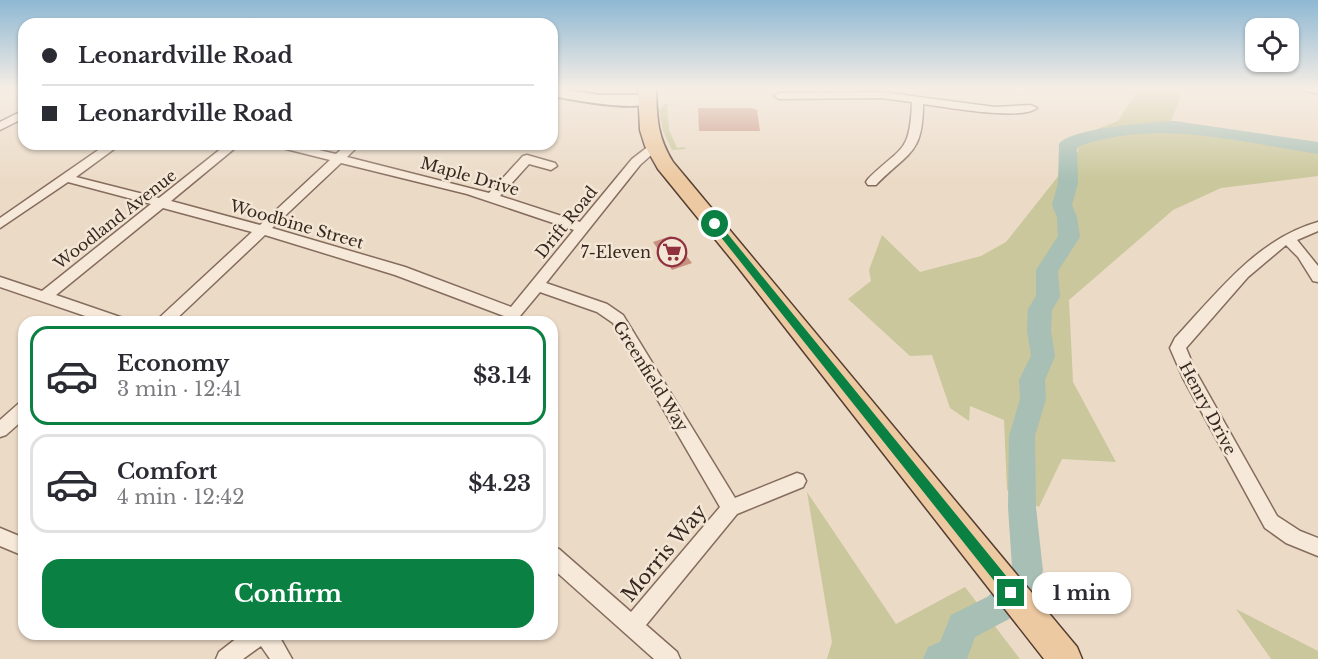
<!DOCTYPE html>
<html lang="en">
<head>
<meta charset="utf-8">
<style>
  body { margin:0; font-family:"Libre Baskerville",serif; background:#f2f2f3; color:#2b2b33; height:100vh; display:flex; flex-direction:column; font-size:22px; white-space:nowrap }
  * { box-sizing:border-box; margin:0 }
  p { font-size:20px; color:#7c7c81 }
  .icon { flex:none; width:33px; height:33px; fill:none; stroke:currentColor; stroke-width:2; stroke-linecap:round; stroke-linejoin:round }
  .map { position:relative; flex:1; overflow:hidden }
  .side { position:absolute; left:18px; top:316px; width:540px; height:324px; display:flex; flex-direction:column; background:#fff; border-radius:18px; box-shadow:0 2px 4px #0004 }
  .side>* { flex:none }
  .hud { position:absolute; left:18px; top:18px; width:540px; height:132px; border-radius:18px; box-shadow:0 2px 4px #0004; display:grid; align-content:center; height:132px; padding:0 24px; background:#fff }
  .buttons { position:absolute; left:1245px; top:18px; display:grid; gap:12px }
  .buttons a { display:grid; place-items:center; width:54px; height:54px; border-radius:12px; background:#fff; box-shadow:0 2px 4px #0004; font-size:30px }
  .end { position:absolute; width:27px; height:27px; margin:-14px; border:8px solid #0b8043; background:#fff; box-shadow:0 0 0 3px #fff }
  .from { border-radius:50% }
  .bubble { position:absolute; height:42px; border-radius:18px; background:#fff; box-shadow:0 2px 4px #0004; font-size:20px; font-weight:800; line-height:42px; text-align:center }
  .hud b { display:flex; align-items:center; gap:21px; height:57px; font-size:22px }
  .hud b+b { border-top:2px solid #e1e1e2 }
  .hud i { width:15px; height:15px; background:#2b2b33 }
  ul { padding:10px 0 0; list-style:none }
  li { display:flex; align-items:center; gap:18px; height:99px; margin:0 12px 9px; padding:0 12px; border:3px solid #e1e1e2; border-radius:18px }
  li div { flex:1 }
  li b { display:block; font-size:22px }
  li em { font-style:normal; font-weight:800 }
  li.active { border-color:#0b8043 }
  li>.icon { width:54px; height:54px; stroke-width:1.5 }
  .cta { display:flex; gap:12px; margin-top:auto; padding:12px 24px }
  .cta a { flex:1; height:69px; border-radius:18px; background:#0b8043; color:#fff; font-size:24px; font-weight:800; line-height:69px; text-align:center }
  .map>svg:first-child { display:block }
</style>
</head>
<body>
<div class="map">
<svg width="1318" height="659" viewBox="0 0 1318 659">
  <rect width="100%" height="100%" fill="#ebdac6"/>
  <g fill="#c9c79b">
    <path d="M1139,88h45l-13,33 147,25v30l-97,12 -48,22 -104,90 4,82 43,80 -54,-3 -23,48 -32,-17 -3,-70 -34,-14 -1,15 -19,-13 -18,-53 -22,1 -62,-57 23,-18 -2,-11 13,-35 38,37 61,-16 25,-14 73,-92 -13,-9 52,-20z"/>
    <path d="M665,104l10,1 -8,1 2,24 8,18 7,-1 2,2 -14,1 -9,-19 -4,-21z"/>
    <path d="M807,492l89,132 69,-37 55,72h-193l5,-17z"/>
    <path d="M1236,609l82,42v8h-47z"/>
  </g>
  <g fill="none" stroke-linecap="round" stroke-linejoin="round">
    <path fill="#a7bfb4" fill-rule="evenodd" d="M1175,121l143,21v12c-78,-12 -163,-36 -241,-7l1,36 -6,22 5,12 3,20 -22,34 2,26 -8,13 -1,21 4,25 -10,24 1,19 -11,37 1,71 7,64 -21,37 -13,11 -34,18 -8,22h-44l5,-12 12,-5 11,-27 36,-18 13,-11 12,-19 -4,-60 1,-71 11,-37 -1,-19 12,-24 -4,-25 1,-22 8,-13v-26l22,-34 -1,-19 -5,-12 6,-22 1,-39c11,-16 94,-22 116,-23z"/>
  </g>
  <g fill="#c7927f">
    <path d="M698,108h54l5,2 3,21h-61z"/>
    <path d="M671,236l21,27 -20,7 -19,-28z"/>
  </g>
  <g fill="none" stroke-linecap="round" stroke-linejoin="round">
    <g stroke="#856c5d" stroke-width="3">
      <g id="street">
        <path d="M1302,88h16v6l-15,-4z"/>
        <path d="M881,92l114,15 36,-2 6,3c-16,13 -91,-1 -114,-4 0,51 -15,48 -47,81h-8l-2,-3 2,-3c33,-33 42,-24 44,-77l-31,-4 -102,1 -5,-3 5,-3z"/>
        <path d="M24,110v8l-24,12v-8z"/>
        <path d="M654,142l6,4 -2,3 -18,16 -94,118 61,21 16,11 112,183 62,-25 6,2 3,6 -3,6 -66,27 -91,111 31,27 3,7h-26l-102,-91v-21l7,2 72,63 89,-105 -107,-184 -16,-11 -57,-20 -25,30h-12l1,-6 -109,-41 -130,-40 -92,87h-16l2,-4 93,-86 -89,-24 -107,87 67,23 2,4h-22l-103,-35v-10l42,14 109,-87 -83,-22 -68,46v-10l107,-74h14l-45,33 83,21 68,-54h13l-69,57 89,24 70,-65 -56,-14 -2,-2h21l43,10 11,-10h13l-13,13 142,36 34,-37 4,-1 28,8 2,3 -6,4 -22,-6 -29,32 80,26 52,-63zM341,163l126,31 107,36 -63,77 -106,-40 -133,-39z"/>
        <path d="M1318,222v9l-21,9 21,26v16l-5,-1 -15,-24 -12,-12 -38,32 -62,71 10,24 81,144 23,15 18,7v18l-32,-13 -21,-15 -82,-150 -13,-30 5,-10c42,-45 82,-99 143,-116z"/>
        <path d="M24,402v17l-18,16 -6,2v-17l18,-16z"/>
        <path d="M0,528l24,10v18l-24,-10z"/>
        <path d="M242,634h36l14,25h-22l-9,-13 -18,13h-27l3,-7z"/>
      </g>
    </g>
    <g stroke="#674e40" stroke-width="4">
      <path id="secondary" d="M552,88l47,7h48l8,5c-11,14 -85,-1 -103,-4z"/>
    </g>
    <g stroke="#543c31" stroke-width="3">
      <path id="primary" d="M638,88h18c1,30 1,48 17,74l404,485 5,12h-38l-307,-393 -79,-97 -13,-23 -5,-16z"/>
    </g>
    <use href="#street" fill="#f7e9d9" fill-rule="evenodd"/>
    <use href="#secondary" fill="#f7e9d9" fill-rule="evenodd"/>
    <use href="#primary" fill="#ecc9a1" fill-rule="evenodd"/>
  </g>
  <linearGradient id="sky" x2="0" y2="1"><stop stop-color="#8eb8d3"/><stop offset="0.49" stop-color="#f6eee5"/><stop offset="1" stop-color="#f6eee5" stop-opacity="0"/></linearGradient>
  <rect width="1318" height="181" fill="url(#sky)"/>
  <path fill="#0b8043" d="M715,221l3,1 298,366 2,5 -2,4 -5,2 -4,-2 -295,-371 -2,-2z"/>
  <defs>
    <g id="supermarket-ring" transform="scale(1.5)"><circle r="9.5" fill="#f3e6d5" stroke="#903140" stroke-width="1.5"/><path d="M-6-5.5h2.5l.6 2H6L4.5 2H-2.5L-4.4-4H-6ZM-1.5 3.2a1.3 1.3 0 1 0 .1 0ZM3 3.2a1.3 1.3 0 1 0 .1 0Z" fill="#903140"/></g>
  </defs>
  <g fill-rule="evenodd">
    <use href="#supermarket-ring" x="672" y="252"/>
  </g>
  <g text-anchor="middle" stroke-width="5" stroke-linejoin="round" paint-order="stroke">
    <g font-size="16" fill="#372720" stroke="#f3e6d5">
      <text transform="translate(470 176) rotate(16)" y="6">Maple Drive</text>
      <text transform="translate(115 219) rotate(-38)" y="6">Woodland Avenue</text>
      <text transform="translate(566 222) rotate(-51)" y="6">Drift Road</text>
      <text transform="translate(297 224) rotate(16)" y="6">Woodbine Street</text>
      <text transform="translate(651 376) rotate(58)" y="6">Greenfield Way</text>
      <text transform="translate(1208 408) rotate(62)" y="6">Henry Drive</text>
    </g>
    <g font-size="16" fill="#372720" stroke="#f3e6d5" text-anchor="end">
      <text x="651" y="258">7-Eleven</text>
    </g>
    <g font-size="20" fill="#372720" stroke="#f3e6d5">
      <text transform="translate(664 553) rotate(-50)" y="7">Morris Way</text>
    </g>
  </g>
</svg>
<div class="buttons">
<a><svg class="icon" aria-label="locate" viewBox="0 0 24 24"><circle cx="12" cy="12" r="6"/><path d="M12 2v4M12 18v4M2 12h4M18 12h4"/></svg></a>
</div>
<i class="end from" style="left:715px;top:224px"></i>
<i class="end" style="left:1011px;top:593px"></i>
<div class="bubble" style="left:1032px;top:572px;width:99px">1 min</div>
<div class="hud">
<b><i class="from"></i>Leonardville Road</b>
<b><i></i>Leonardville Road</b>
</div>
<section class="side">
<ul>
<li class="active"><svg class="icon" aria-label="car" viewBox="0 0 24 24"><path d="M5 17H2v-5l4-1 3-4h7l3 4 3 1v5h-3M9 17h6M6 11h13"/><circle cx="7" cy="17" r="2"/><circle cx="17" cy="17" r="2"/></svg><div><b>Economy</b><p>3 min · 12:41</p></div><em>$3.14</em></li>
<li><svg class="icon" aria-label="car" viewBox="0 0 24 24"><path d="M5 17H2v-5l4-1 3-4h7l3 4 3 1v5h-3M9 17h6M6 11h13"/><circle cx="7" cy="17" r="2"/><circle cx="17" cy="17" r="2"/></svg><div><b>Comfort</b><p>4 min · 12:42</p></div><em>$4.23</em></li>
</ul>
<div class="cta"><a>Confirm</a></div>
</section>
</div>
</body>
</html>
